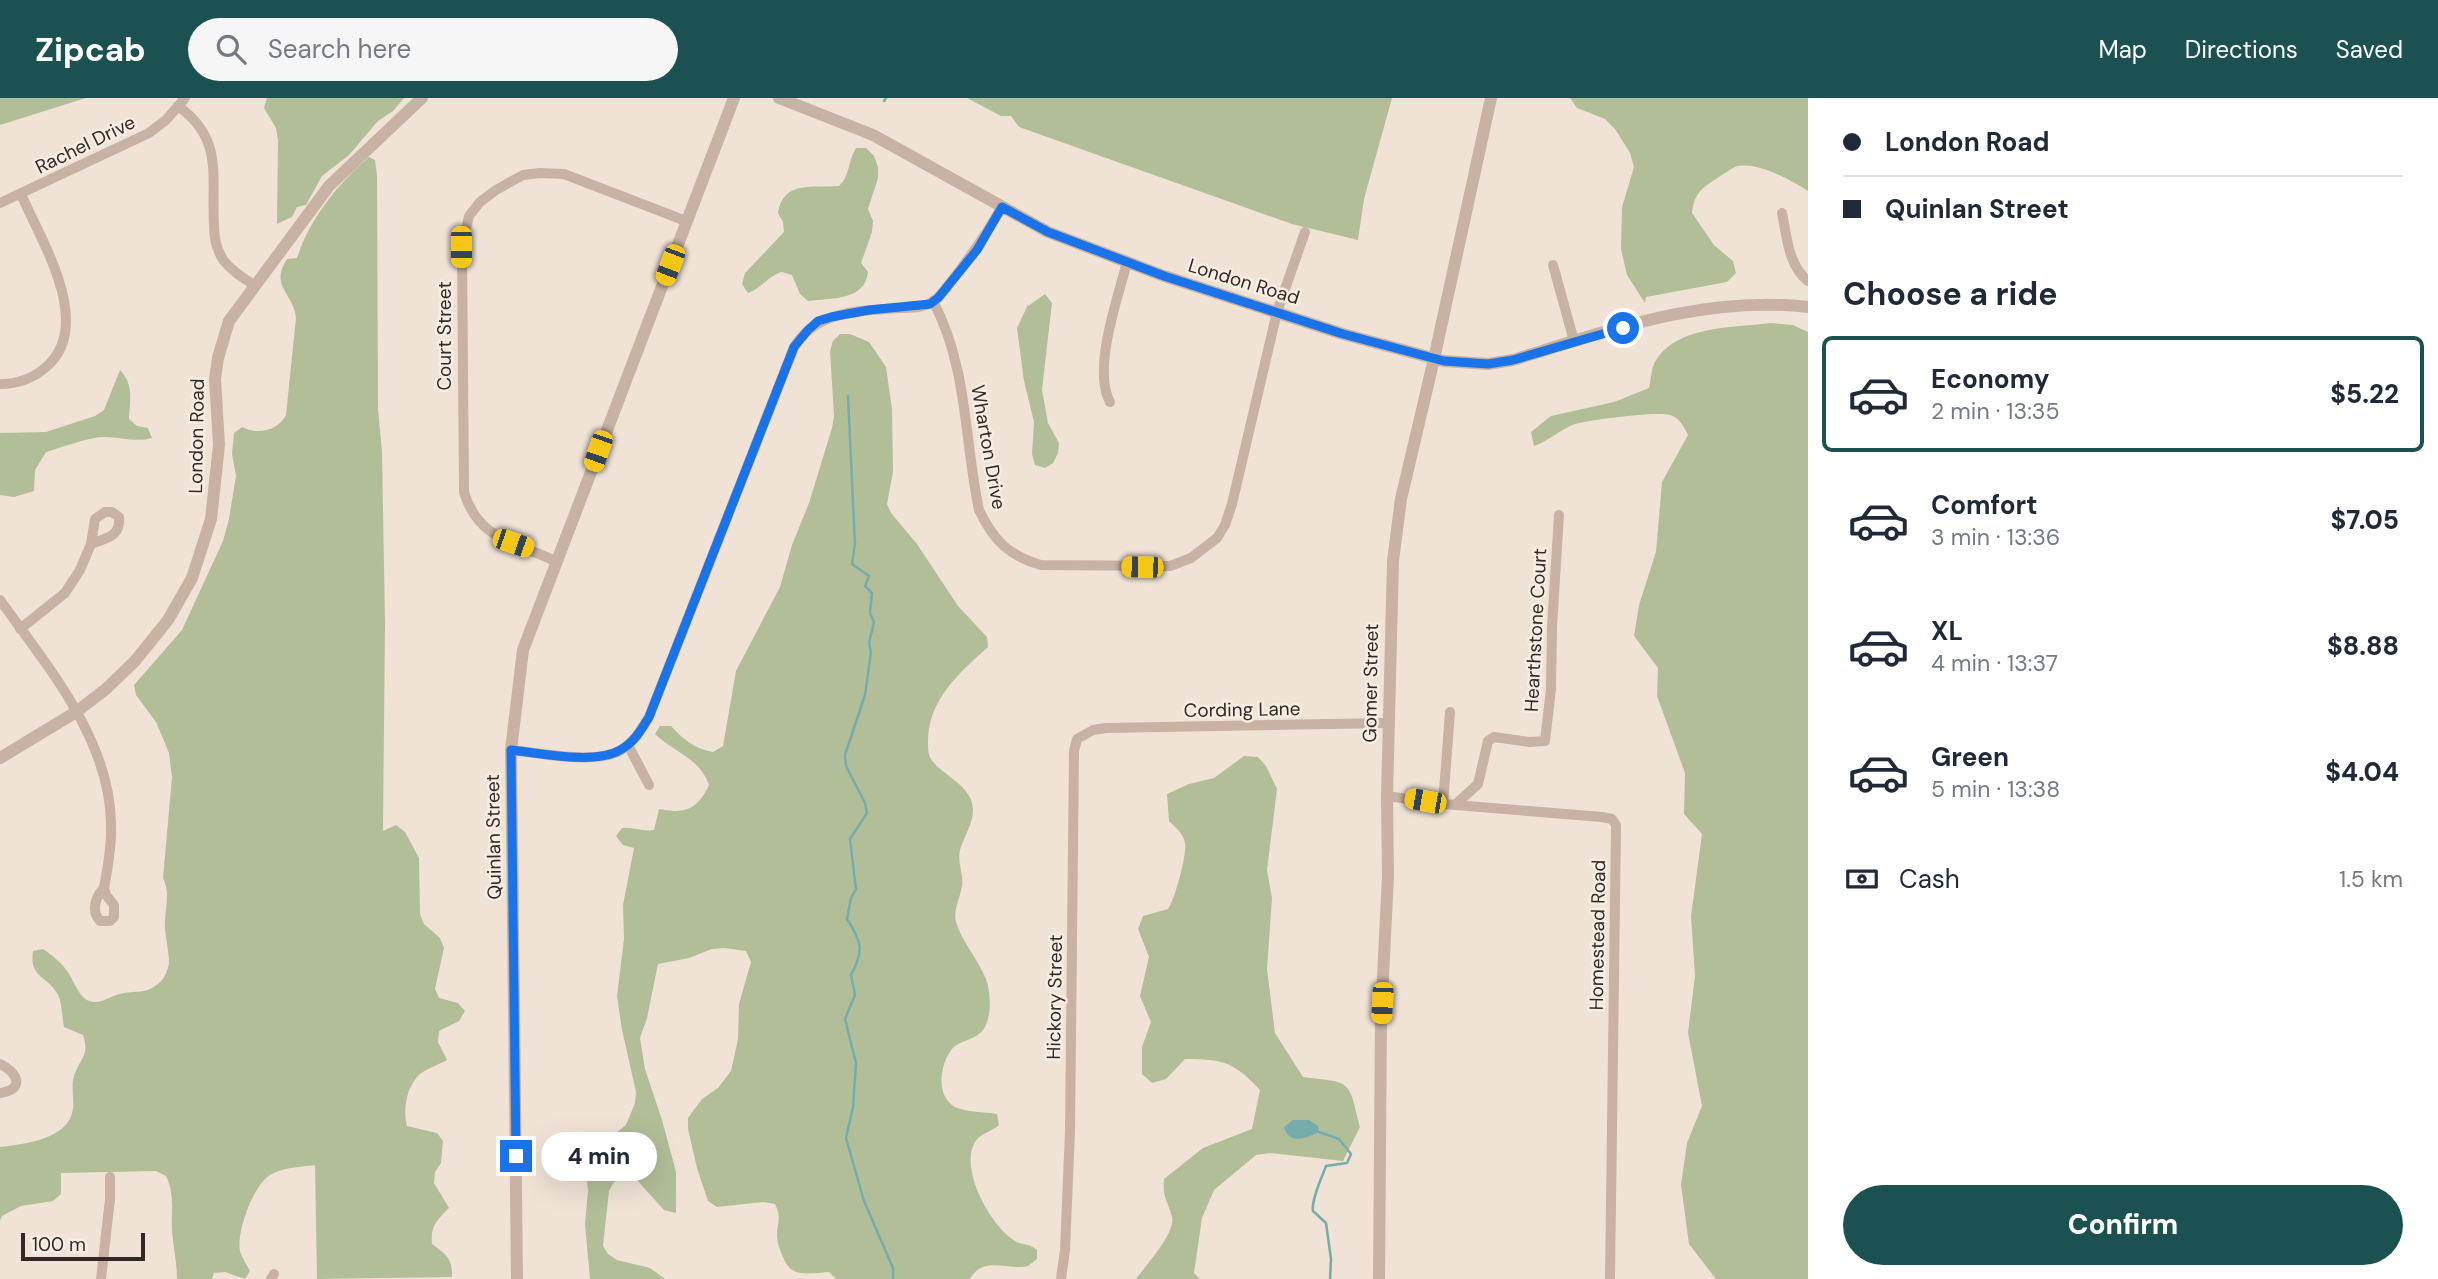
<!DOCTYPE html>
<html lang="en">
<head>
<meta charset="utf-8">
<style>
  body { margin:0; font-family:"DM Sans",sans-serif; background:#f6f6f7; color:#1f2937; height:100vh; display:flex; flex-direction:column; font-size:26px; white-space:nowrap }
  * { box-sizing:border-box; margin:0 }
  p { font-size:23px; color:#747a83 }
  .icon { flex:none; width:38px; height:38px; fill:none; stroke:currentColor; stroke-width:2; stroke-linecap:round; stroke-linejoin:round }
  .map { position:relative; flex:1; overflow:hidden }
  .panel { display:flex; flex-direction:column; background:#fff; width:630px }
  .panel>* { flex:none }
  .hud { display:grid; align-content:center; height:154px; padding:0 35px; background:#fff }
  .scale { position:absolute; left:21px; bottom:18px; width:124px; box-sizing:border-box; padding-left:7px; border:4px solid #322825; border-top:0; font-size:19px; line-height:24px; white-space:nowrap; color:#322825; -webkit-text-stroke:5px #f8ede2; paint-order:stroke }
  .end { position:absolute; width:32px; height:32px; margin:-16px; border:9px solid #1a73e8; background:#fff; box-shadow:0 0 0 4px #fff }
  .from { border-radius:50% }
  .bubble { position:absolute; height:49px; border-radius:24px; background:#fff; box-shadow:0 7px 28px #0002; font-size:23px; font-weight:800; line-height:49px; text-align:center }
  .car { position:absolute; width:21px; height:42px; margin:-21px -10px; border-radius:9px; box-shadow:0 0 5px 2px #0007; background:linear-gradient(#f5c518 24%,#345 0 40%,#f5c518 0 76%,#345 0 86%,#f5c518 0) }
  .hud b { display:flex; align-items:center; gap:24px; height:66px; font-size:26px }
  .hud b+b { border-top:2px solid #e0e1e3 }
  .hud i { width:18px; height:18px; background:#1f2937 }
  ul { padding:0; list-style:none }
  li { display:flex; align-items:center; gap:21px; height:116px; margin:0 14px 10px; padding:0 21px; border:4px solid transparent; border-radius:10px }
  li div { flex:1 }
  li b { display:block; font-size:26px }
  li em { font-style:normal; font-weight:800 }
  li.active { border-color:#1c5152 }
  li>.icon { width:63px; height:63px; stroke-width:1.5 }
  h2 { padding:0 35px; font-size:32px; line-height:84px }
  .pay { display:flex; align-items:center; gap:18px; height:77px; padding:0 35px; font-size:26px }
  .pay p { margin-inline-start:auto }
  .primary-button { display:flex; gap:14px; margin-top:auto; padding:14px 35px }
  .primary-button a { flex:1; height:80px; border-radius:42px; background:#1c5152; color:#fff; font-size:28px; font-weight:800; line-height:80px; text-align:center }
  header { display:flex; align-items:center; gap:42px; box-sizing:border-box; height:98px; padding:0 35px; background:#1c5152; color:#fff }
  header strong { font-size:33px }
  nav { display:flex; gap:38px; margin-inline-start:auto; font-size:24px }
  .search { width:490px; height:63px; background:#f6f6f7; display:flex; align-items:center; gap:18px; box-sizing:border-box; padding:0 24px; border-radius:38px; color:#747a83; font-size:26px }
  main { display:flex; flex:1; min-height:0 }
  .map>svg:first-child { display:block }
</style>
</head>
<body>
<header>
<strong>Zipcab</strong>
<div class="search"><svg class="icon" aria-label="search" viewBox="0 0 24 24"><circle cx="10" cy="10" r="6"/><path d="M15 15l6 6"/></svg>Search here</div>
<nav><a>Map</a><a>Directions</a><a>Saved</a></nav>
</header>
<main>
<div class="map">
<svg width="1808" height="1181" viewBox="0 0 1808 1181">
  <rect width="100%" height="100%" fill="#f0e3d6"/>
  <g fill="#b2be97">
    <path d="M0,0h86l-86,27z"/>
    <path d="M267,0h137l-11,13 -15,10 -29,34 -27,21 -16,29 -9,2 -5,10 -15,7 1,-84 -2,-12 -12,-20z"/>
    <path d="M967,0h425l-28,101 -6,41 -66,-16 -273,-97 -8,-11h-10z"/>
    <path d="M1570,0h238v93c-17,-11 -53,-31 -73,-24 -6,3 -13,8 -19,12 -16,10 -22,16 -24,34l22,32 19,16 3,12 -9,9 -81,15 -1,6 -18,-28 -6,-26 1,-42 12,-40 -4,-14 -15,-24 -10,-10 -28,-11z"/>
    <path d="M856,50h10l8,8 4,11v11l-10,31 5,12 -1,11 -11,31 7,9c-3,29 -37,26 -60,29l-8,-7 -8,-19 -10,-3c-14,4 -20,16 -34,21l-6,-9 3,-11 39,-41 -1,-10 -5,-9c5,-33 35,-25 61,-27 11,-10 9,-25 17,-38z"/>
    <path d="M369,59l6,3 2,15 1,234 4,43 3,171 -2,208 13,-6 9,7 14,26 1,56 4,10 16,14 4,10 -9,41 4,9 19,5 7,8 -6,10 -20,10 -1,11 9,18c-9,5 -24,10 -30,17 -11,13 -14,33 -10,49l30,7 6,8 -2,22 -6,9 -1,11 15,25c-12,12 -19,18 -17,36 14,10 21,15 20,33l-135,2 -2,-114c-14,2 -30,2 -43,9 -18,8 -36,58 -32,77 2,7 7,14 10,20l-5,8 -20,-7 -11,1 -2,6h-35c0,-17 -4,-33 -5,-49 -1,-20 3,-35 -6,-54l-10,-5 -95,2v21l-8,7 -32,5 -19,10 -2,5v-74c25,-3 69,-8 73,-38 1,-10 -2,-23 1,-33 6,-19 16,-19 9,-41l-19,-8c-2,-10 -2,-26 -7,-34 -11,-18 -28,-16 -24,-42l10,-2c9,6 18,13 24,22 7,9 11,25 22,30 11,4 21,-5 31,-7 15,-4 27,1 40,-12 5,-4 8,-13 9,-19 0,-14 -5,-29 -4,-43 1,-16 5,-27 -2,-42l9,-101 -3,-24 -13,-31 -20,-27 -2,-10 48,-55 41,-89 6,-22 7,-43 -4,-22 2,-21 8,-6c15,8 36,4 44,-12l10,-97c-2,-25 -27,-31 -9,-59l10,-1c13,-40 40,-73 72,-101z"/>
    <path d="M1045,196l7,9 -10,87 6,33 11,20 -1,10 -5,10 -8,5 -10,-3 -3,-11 2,-32 -10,-41 -7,-53 10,-21 1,-3v2z"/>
    <path d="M1770,225l23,2 15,7v947h-92l-27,-35 -8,-59 6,-42 15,-37 -14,-73 7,-57 -4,-60 11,-82 -18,-20 1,-41 -28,-77 1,-28 -24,-32 5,-31 17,-53 6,-70 26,-47c-4,-8 -8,-17 -18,-20 -13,-4 -84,5 -98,10 -13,6 -24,16 -38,21l-3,-14 20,-16 63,-14 35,-14c2,-7 2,-19 6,-26 21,-37 79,-34 115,-39z"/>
    <path d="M840,236h10l19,8 17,25 6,42 1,63 -6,32 4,9 26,31 41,62 29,31 1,10c-29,26 -60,53 -60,95 0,8 0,14 5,20 13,15 40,25 40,48 0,13 -9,27 -13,40 -3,13 4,24 2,36 -2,13 -9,23 -6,36 6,20 22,37 30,57 5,13 6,40 -3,51 -7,10 -24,10 -31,19 -12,15 -17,47 3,58 11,5 30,5 42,7l2,11c-8,7 -21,9 -25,19 -14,27 18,85 43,98 7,3 13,2 20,8v9c-1,1 -8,6 -9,7 -20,5 -45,-11 -58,13h-134l-7,-7c-21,1 -38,7 -46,-15 -3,-7 -6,-14 -6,-21 0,-14 5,-18 -2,-32l-12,-2 -46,5 -9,-6 -11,-33 -9,-39v-11l14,-19 16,-11 13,-17 7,-32 1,-35 12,-42 -5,-11 -22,-3 -12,1 -23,9 -31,6 -11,54 -7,20 5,31 17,51 14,52v41l-12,-3 -29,-32 -11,-1 -10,5 -5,9 -6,55 5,8 9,6 33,8 15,11h-75l-5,-55 3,-33 -1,-11 -5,-10 1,-11 43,-34 9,-22 1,-11 -14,-62 -5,-34 7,-57 -1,-34 11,-57 -11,-3 -7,-9 6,-8c12,-1 20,4 32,2l5,-21c26,5 38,1 50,-24 -9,-27 -36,-33 -54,-51l5,-8h11c12,13 24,23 42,26l10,-6 13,-75 44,-84 12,-42 17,-42 23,-75 2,-12 -4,-65 3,-10z"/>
    <path d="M120,272c14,14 10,31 9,49l8,7 11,2 4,10c-17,5 -33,-2 -51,-1 -18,2 -37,10 -55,15l-11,18 -1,21 -20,6 -14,-2v-62l46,-1 49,-16 9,-6z"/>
    <path d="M1244,658l14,1 8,9 11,23 -10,81 5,28 -5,71 8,64 28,44c50,6 45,2 57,50l-17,34 -73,-8 -14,2 -42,35 -12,28 -8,55 6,6h-64c9,-13 40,-46 36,-62 -4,-16 -10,-20 -8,-38l39,-31 49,-19 8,-39c-26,-28 -37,-31 -75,-31l-19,20 -14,4 -10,-9v-27l9,-25 -11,-26 9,-39 -11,-28 5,-13 25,-7c7,-10 19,-54 17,-66 -1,-9 -10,-16 -16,-22l-2,-27 22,-10 25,-6z"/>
  </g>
  <path fill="#76acac" d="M1293,1022h16l9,6 1,6c-13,6 -29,14 -35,-5z"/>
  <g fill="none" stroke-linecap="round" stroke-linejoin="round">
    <g stroke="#76acac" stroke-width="2.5">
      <path d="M884,3l2,-3"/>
      <path d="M848,298l7,148 -3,20 17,12 -4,10 7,7 -2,20 4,9 -5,21 2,9 -6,43 -20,60 1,11 19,37 2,10 -17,26 6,50 -5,9 -4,21c15,23 17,32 4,56l4,20 -10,24 11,44 -3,44 -7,31 18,63 29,67v11"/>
      <path d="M1319,1034l20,7 12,15 -4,9 -21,3c-4,11 -15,34 -13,45l13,12 5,36 -1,20"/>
    </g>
    <g stroke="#c7b2a3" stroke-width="10">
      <path d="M178,8c46,33 33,69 36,119 0,12 3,26 10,36 8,10 19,17 30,24"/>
      <path d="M0,105l149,-70 17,-13 19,-22"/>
      <path d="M1782,115c5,24 6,52 26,68"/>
      <path d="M1553,167l21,76"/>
      <path d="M933,203c35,66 31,138 46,209 14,30 30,46 62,55l129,1 21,-8 26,-20 8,-13 7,-21 45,-192 28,-80"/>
      <path d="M0,286c16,0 32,-5 45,-16 51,-42 -4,-127 -24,-174"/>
      <path d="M1110,304c-18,-33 8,-104 17,-140"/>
      <path d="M105,414h7l7,5c2,20 -13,21 -28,27l4,-25z"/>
      <path d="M555,463c-39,-19 -77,-21 -91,-69l-2,-245 7,-31 11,-14 16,-12 27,-15 17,-2 24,1 122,47"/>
      <path d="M0,502c47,66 110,139 111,224 1,21 -3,43 -7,64"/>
      <path d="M20,531l45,-36 15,-23 11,-26"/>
      <path d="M628,647l21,40"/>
      <path d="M511,652c28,3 85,15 110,0 13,-8 20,-20 28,-33l145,-370c23,-37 66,-36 106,-39 10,0 23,0 32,-6 7,-4 13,-12 18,-19 20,-25 36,-49 52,-76"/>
      <path d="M1387,698l56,8 159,13 10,2 4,6 -6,454"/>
      <path d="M1443,706l7,-92"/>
      <path d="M1456,706l22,-20 10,-43 6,-4 35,5 16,-1 6,-52 1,-62 7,-112"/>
      <path d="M104,790l2,7 8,10v12l-4,4h-10c-9,-10 -5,-24 4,-33z"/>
      <path d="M0,966c18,8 25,26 0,29"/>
      <path d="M101,1181l9,-80v-22"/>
      <path d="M271,1181l3,-5"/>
      <path d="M1061,1181l4,-29 5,-119 4,-380 3,-12 16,-9 13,-2 282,-5"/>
    </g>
    <g stroke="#c7b2a3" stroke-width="12">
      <path d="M779,0l94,37 175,97 116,44 179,58 101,27 44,3 25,-4c97,-30 192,-65 295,-53"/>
      <path d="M0,660l76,-46 30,-23 29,-28 33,-41 24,-42 19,-59 8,-74 -4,-66 3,-21 11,-37 100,-135 93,-88"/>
      <path d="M517,1181l-6,-529 12,-100 211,-552"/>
      <path d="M1379,1181l2,-262 7,-141 -1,-80 6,-235 8,-62 33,-140 57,-261"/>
    </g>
  </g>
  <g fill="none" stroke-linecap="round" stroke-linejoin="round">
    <path stroke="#1a73e8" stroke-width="9" d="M516,1058l-5,-406c29,3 84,15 109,0 14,-7 21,-20 29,-33l145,-370 14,-17 10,-9 13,-4 38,-7 61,-6 8,-6 39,-48 25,-43 46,25 116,44 179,58 101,27 44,3 25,-4 110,-32"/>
  </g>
  <g text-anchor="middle" stroke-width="5" stroke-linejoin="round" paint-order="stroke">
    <g font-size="19" fill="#322825" stroke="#f8ede2">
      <text transform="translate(85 46) rotate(-26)" y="7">Rachel Drive</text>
      <text transform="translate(1244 183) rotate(17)" y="7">London Road</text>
      <text transform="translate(444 238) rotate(-90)" y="7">Court Street</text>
      <text transform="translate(196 338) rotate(-89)" y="7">London Road</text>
      <text transform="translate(989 349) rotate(80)" y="7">Wharton Drive</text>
      <text transform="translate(1535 532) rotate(-87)" y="7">Hearthstone Court</text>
      <text transform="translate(1370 585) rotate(-89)" y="7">Gomer Street</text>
      <text transform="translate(1242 611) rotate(-1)" y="7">Cording Lane</text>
      <text transform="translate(493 739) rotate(-91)" y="7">Quinlan Street</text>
      <text transform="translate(1597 837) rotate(-89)" y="7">Homestead Road</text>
      <text transform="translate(1054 899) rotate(-89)" y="7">Hickory Street</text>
    </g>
  </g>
</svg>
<div class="scale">100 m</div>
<i class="end from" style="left:1623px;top:230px"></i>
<i class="end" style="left:516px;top:1058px"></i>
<div class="bubble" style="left:541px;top:1034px;width:116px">4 min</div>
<i class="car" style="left:461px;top:149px;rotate:180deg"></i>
<i class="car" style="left:670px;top:167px;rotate:201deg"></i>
<i class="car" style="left:598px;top:353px;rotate:199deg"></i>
<i class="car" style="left:513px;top:445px;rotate:109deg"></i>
<i class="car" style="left:1142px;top:469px;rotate:271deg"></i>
<i class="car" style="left:1425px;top:703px;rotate:280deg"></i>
<i class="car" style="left:1382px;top:905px;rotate:183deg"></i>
</div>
<section class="panel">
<div class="hud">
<b><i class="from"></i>London Road</b>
<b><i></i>Quinlan Street</b>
</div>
<h2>Choose a ride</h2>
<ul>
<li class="active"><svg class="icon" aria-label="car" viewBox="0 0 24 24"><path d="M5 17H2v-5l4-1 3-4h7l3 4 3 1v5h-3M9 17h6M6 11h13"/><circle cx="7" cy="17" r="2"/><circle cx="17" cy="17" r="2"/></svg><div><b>Economy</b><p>2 min · 13:35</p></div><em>$5.22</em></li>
<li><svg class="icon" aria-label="car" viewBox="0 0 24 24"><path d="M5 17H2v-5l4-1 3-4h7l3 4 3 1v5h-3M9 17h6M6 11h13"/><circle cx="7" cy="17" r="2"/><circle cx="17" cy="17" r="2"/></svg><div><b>Comfort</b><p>3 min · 13:36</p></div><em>$7.05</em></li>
<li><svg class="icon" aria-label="car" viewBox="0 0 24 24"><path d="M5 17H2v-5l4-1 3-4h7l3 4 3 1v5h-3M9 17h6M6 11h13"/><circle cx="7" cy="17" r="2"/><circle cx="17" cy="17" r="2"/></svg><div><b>XL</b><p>4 min · 13:37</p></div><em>$8.88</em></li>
<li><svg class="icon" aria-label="car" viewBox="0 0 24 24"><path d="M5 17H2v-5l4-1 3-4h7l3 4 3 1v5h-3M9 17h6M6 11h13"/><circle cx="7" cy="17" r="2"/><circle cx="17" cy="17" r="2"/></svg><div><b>Green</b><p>5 min · 13:38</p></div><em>$4.04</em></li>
</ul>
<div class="pay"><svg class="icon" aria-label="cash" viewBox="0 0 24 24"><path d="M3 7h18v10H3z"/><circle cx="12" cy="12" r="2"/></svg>Cash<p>1.5 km</p></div>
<div class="primary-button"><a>Confirm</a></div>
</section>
</main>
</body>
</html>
